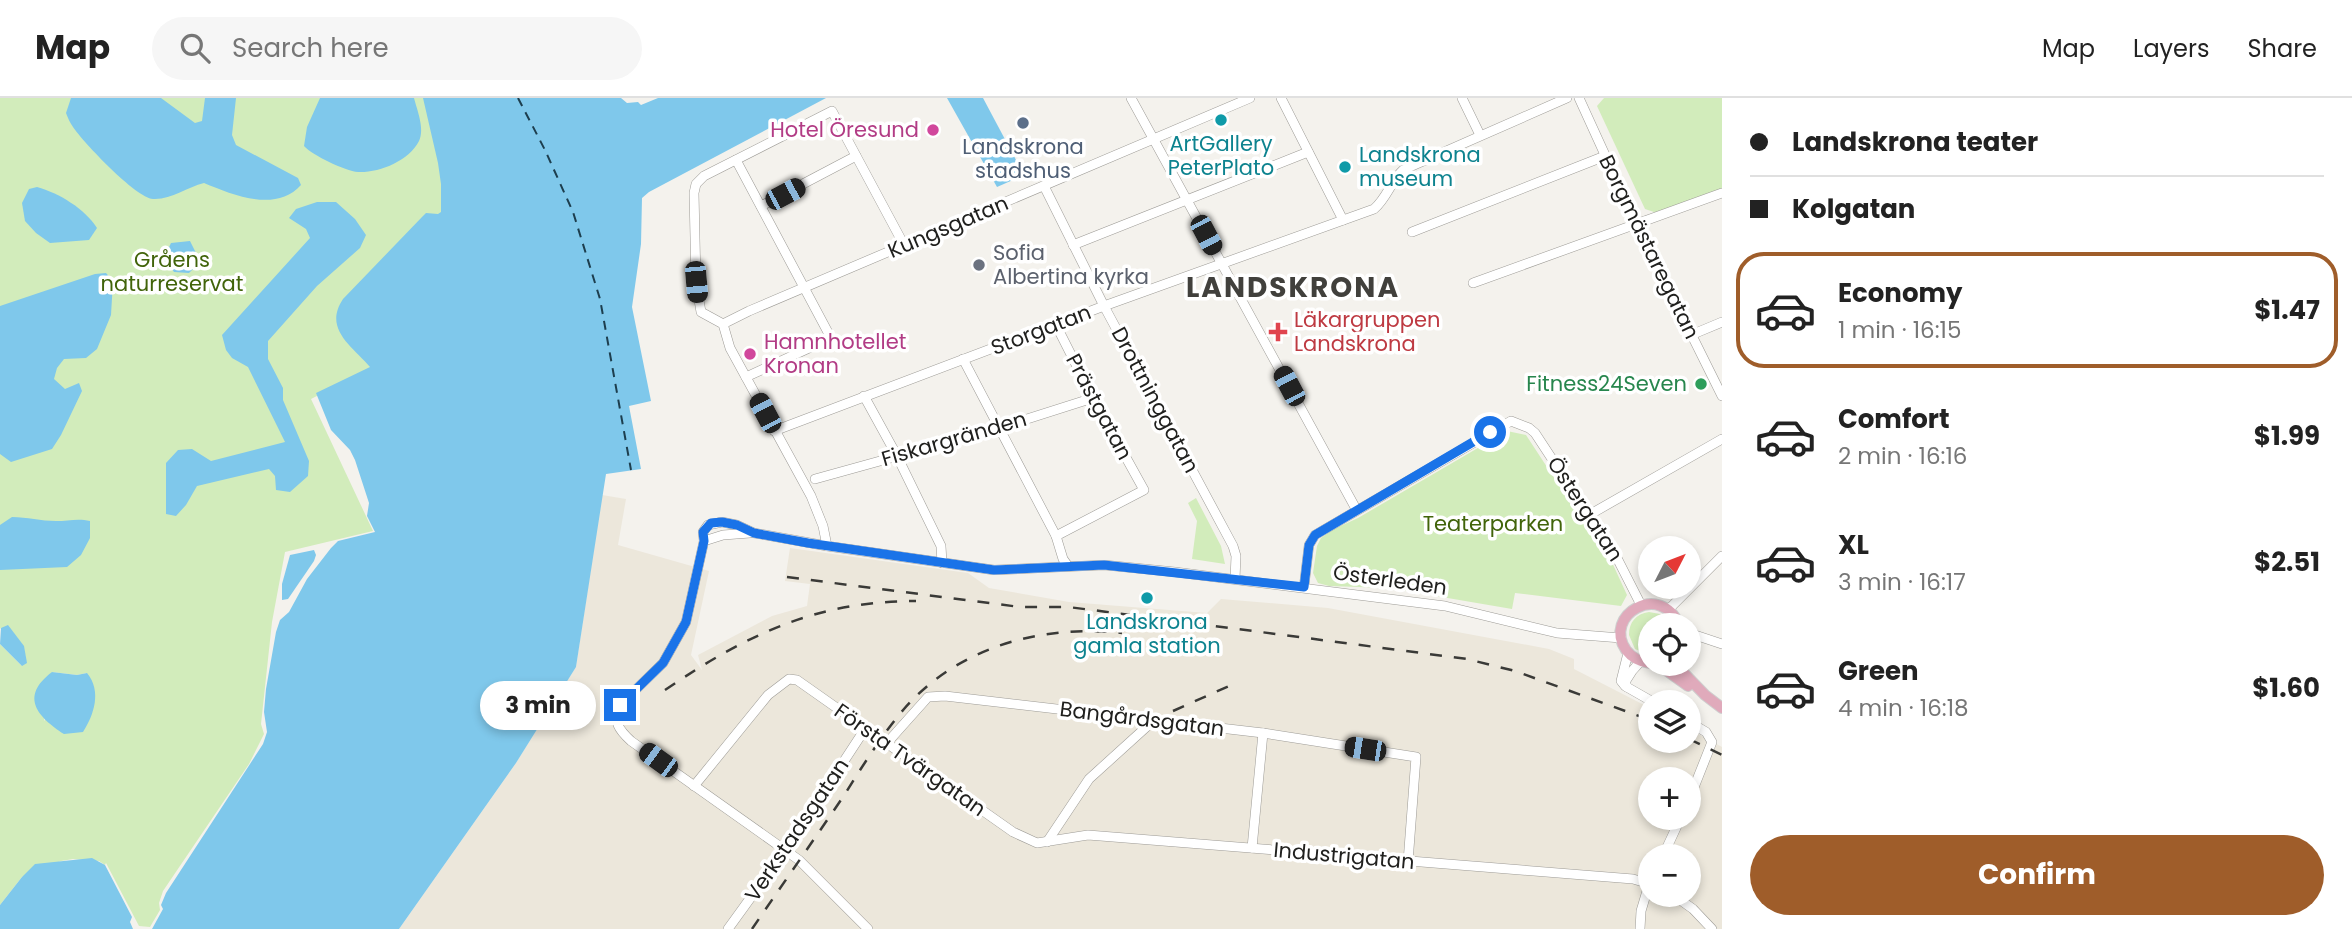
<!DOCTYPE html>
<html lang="en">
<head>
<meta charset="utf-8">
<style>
  body { margin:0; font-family:Poppins,sans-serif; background:#f6f6f6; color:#222; height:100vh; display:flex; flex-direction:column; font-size:26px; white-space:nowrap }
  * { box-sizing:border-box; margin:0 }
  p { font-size:23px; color:#767676 }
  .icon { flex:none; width:38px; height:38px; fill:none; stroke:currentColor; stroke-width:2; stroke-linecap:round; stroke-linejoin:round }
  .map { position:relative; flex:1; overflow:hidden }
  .panel { display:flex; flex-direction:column; background:#fff; width:630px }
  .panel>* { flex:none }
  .banner { display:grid; align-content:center; height:154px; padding:0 28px; background:#fff }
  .needle { width:46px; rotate:48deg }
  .fabs { position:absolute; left:1638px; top:438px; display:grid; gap:14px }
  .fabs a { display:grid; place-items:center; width:63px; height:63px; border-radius:50%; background:#fff; box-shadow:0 4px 10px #0003; font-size:35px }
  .end { position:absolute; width:32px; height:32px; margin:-16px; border:9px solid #1a73e8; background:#fff; box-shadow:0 0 0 4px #fff }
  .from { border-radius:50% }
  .bubble { position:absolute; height:49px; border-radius:24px; background:#fff; box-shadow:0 4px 10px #0003; font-size:23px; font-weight:700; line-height:49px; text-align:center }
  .car { position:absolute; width:21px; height:42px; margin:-21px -10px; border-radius:9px; box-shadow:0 0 5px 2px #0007; background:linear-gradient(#222 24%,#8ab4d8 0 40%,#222 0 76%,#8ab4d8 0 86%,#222 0) }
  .banner b { display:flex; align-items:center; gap:24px; height:66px; font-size:26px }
  .banner b+b { border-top:2px solid #e0e0e0 }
  .banner i { width:18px; height:18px; background:#222 }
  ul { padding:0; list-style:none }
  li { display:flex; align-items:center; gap:21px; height:116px; margin:0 14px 10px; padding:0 14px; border:4px solid transparent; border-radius:28px }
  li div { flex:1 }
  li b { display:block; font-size:26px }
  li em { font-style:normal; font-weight:700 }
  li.on { border-color:#9f5d2a }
  li>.icon { width:63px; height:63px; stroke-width:1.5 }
  .primary-button { display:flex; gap:14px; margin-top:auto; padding:14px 28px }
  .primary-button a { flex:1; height:80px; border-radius:42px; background:#9f5d2a; color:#fff; font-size:28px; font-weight:700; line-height:80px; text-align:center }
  header { display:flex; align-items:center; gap:42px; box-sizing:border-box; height:98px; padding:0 35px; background:#fff; border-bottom:2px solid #e0e0e0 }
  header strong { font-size:33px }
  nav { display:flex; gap:38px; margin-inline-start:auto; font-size:24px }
  .search { width:490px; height:63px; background:#f6f6f6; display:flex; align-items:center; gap:18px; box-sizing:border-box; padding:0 24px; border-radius:38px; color:#767676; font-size:26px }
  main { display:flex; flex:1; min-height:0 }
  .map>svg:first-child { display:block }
</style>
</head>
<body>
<header>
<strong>Map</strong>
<div class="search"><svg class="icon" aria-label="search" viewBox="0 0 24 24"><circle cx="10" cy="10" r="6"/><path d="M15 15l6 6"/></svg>Search here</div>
<nav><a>Map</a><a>Layers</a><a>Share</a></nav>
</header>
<main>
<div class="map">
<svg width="1722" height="831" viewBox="0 0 1722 831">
  <rect width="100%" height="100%" fill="#f4f2ed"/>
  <path fill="#ece7db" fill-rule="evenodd" d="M602,397l24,4 -8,46 91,26 -18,84 11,15 -4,-15 74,-39 35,-10 3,-22 -25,-3 5,-33 178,25 21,15 80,14 138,11 14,-14 107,9 221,41 25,10v10l76,39v32h39v-11l33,18v182h-1323l117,-166 60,-96zM1650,681h39v38h-39zM1650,758h39v38h-39z"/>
  <g fill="#d2ecbb" fill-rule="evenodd">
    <path d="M0,0h427l16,65 -1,55 -67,148 -64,33 62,132 -88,21 -13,70 -11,102 3,10 -15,30 -86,127 -4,12 1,7 -10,17 -11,-1 -33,-63 -1,2 -6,-4 -26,-2 -12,2 -39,16 -22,28v-261l22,22 -21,-38 -1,1zM52,574l25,3 10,-2 -43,48z"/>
    <path d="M1604,0h118v92l-65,23 -12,-4 -48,-103z"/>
    <path d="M1507,333l19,4 80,122 4,1 17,37 -6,11 -106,-13 -3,16 -123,-21 -60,-2 -11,-3 -5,-10 4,-27 4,-8 11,-8 26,-12z"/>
    <path d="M1196,400l25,48 4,18 -33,-5 5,-38 -9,-18z"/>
    <path d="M1649,514l11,2 10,11h-20l-1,30 -14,-6 -6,-14c0,-13 7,-21 20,-23z"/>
  </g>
  <g fill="#7fc8eb">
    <path d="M71,0h90l34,25 7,-2 3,-23h31l-4,37 4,10 62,33 3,7c-25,28 -68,10 -97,-2 -17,4 -33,17 -51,16 -17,-1 -70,-57 -80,-72 -3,-4 -5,-9 -7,-14z"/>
    <path d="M320,0h94c3,12 11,31 5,43 -10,20 -40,32 -61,31 -13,-1 -46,-17 -54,-26l3,-19z"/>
    <path d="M423,0h198l6,5 11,-1 3,3 17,-7h168l-177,94 -7,6 -1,46 -9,63 19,94 -22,5 12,63 -35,5 -30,193 -60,96 -117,166h-247l11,-20 -2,-4 5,-12 97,-149 4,-12 -3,-20 2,-23 10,-57 4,-12 9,-8 18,-33 24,-31 7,-7 37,-9 -8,-16 2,-13 -14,-43 -5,-10 -19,-20 -15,-37 54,-26c-18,-21 -47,-38 -27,-68l79,-82 4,-4 12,1 3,-2v-28l-3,-21z"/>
    <path d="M947,0h36l41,77 -27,12z"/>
    <path d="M37,89c22,6 48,22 60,41l-8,12 -39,3 -14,-10 -11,-12 -3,-18 7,-14z"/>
    <path d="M317,104h19l19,17 11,16 -6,13 -43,38 -49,55v18l15,29v12l26,61 -1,15 -18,16 -14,-2 -1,-14 -6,-7 -72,17 -11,19 -10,11 -10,-2v-51l12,-13 14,-1 19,12 74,-19 -37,-75 -16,-9 -6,-8 -4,-15 88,-97 -4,-9 -17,-11 7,-9z"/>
    <path d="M190,143l6,12v13l-7,7 -15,-1c-8,-10 -9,-17 -3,-29z"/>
    <path d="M95,176l11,-1 7,8 -2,34 -14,34 -11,9 -22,1 -7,9 -3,11 11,10 14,-6 3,8 -21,44 -9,14 -41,13 -11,-8v-148z"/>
    <path d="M12,419c15,0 29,4 44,4 12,0 22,-3 34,0v17l-9,17 -14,12 -67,3v-45z"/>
    <path d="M314,452l2,5 -2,6 -26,38 -6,1v-16l8,-29z"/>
    <path d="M8,527l16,21 3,17 -5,3 -22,-22 1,-16z"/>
    <path d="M52,574l25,3 10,-2c15,18 7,42 -4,59l-19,2c-26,-17 -45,-37 -12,-62z"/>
    <path d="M92,760l13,7 27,52 -2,5 3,7h-133v-24l22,-28 13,-13z"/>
  </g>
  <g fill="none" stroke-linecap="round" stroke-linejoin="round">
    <path stroke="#1d3e4e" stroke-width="2" stroke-dasharray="9 7" stroke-linecap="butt" d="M518,0l27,52 28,62 27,87 31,171"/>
    <g stroke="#9d9b96" stroke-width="10">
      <g id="minor">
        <path d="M1131,0l225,411"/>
        <path d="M1281,0l62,122"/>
        <path d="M1462,0l18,37"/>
        <path d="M1579,0l58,127 85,171"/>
        <path d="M736,62l95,178 -85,39"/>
        <path d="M1044,88l60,120 129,240 3,10 -1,23"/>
        <path d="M761,108l95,-50"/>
        <path d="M1412,134l193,-76"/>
        <path d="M904,147l-72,-134 -128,65 -8,8 -2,9 2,89 5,30 22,12 7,24 81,148 12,30 4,20 167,24 110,-5 71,7 270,34 112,27 64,5"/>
        <path d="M1073,147l235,-93"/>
        <path d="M1473,185l249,-90"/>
        <path d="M723,226l26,-13 501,-213"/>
        <path d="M1056,227l37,73 51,92 -88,46"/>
        <path d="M1691,237l31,-13"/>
        <path d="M963,261l93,177 7,23 5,7"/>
        <path d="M864,298l33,60 44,90 1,17"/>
        <path d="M774,333l330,-125 270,-97c13,-11 17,-28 29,-39l164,-72"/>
        <path d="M815,381l184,-51 94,-30"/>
        <path d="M1589,417l133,-76"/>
        <path d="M704,443l19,-6 27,-2"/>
        <path d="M827,448l-73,-13 -17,-8 -15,-3 -14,3 -5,7 1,9 -18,81 -23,41 -43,42c-8,16 -1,25 11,36l168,119 69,69"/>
        <path d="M1304,489l5,-42 6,-10 196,-114 18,7 6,5 82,125 24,47"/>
        <path d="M1668,512l54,-54"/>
        <path d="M1689,535l33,11"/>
        <path d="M1628,555l-7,28 4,5 28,16"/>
        <path d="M1627,589l-2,-5 7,-11 9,-10"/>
        <path d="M1689,624l17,10 6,10 -23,58"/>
        <path d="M886,646l42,-47 17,-1 318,37 153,24 -8,105"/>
        <path d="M694,688l74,-91 21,-16 8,1 216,152 24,11 51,-8 545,44 17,5"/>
        <path d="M1047,744l42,-63 64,-58"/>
        <path d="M1252,750l11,-115"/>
        <path d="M1663,758l18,-39"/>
        <path d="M1672,796l21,15 19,20"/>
        <path d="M728,831l63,-87 74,-113"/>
        <path d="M1640,831l1,-18 9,-30"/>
      </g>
    </g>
    <g stroke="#cecece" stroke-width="12">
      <g id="major">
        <path d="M1650,565c-10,-1 -18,-5 -24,-13 -24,-35 35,-69 53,-25"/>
        <path d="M1656,565l32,23"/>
        <path d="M1674,565l31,32 17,13"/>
      </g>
    </g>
    <use href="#minor" stroke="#fff" stroke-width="9"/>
    <use href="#major" stroke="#e0aabb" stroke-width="10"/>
    <g stroke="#3a3a37" stroke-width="2.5" stroke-dasharray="12 12" stroke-linecap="butt">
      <path d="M787,479l233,30h48l32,4 367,48 48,12 135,49"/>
      <path d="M665,592c81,-55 151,-89 251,-89"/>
      <path d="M1173,613l56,-25"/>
      <path d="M1689,641l33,16"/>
      <path d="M752,831c30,-44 61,-88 91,-132 19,-30 38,-61 61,-88 54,-62 138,-85 218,-76"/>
    </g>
  </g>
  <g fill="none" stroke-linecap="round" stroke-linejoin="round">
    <path stroke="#1a73e8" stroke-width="9" d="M620,607l43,-42 23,-41 18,-81 -1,-9 8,-9 11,-1 15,3 17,8 54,10 186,27 110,-5 200,22 5,-42 6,-10 175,-103"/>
  </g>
  <g fill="#0f9aa8" stroke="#fff" stroke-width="2.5">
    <circle cx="1221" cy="22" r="7"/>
    <circle cx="1345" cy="69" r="7"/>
    <circle cx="1147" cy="500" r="7"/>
  </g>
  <circle fill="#5c6f8a" stroke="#fff" stroke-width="2.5" cx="1023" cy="25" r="7"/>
  <g fill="#d1479c" stroke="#fff" stroke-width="2.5">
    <circle cx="933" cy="32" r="7"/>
    <circle cx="750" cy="256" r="7"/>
  </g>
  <circle fill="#6b7280" stroke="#fff" stroke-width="2.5" cx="979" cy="167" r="7"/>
  <path fill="#e0444e" stroke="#fff" stroke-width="2.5" d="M1274.5 223.5h7v7h7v7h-7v7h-7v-7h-7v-7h7z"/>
  <circle fill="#2e9e5b" stroke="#fff" stroke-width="2.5" cx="1701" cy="286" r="7"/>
  <g text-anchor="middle" stroke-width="7" stroke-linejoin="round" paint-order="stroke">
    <g font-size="21" fill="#b23c85" stroke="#fff" text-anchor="end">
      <text x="919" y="39">Hotel Öresund</text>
      <text x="764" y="251" text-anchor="start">Hamnhotellet<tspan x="764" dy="24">Kronan</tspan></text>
    </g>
    <g font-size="21" fill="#0d838f" stroke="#fff">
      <text x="1221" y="53">ArtGallery<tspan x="1221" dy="24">PeterPlato</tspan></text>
      <text x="1359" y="64" text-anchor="start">Landskrona<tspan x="1359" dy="24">museum</tspan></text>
      <text x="1147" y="531">Landskrona<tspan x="1147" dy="24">gamla station</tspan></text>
    </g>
    <g font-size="21" fill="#4e5e75" stroke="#fff">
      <text x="1023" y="56">Landskrona<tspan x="1023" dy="24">stadshus</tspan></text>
    </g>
    <g font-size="21" fill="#20201e" stroke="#fff">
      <text transform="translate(948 129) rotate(-23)" y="7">Kungsgatan</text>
      <text transform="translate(1649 149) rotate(64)" y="7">Borgmästaregatan</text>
      <text transform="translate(1041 232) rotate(-21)" y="7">Storgatan</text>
      <text transform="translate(1155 302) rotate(62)" y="7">Drottninggatan</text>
      <text transform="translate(1099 309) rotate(62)" y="7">Prästgatan</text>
      <text transform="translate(954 341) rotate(-16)" y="7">Fiskargränden</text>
      <text transform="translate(1585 411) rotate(57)" y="7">Östergatan</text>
      <text transform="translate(1390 482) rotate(8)" y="7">Österleden</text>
      <text transform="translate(1142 621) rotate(7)" y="7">Bangårdsgatan</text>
      <text transform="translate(910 662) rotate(35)" y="7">Första Tvärgatan</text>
      <text transform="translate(797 732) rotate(-56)" y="7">Verkstadsgatan</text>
      <text transform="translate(1344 758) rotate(5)" y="7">Industrigatan</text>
    </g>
    <g font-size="21" fill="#5b616d" stroke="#fff" text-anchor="start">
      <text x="993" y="162">Sofia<tspan x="993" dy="24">Albertina kyrka</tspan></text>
    </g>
    <g font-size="21" fill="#41640a" stroke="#fff">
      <text x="172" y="169">Gråens<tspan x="172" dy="24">naturreservat</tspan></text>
      <text x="1493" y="433">Teaterparken</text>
    </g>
    <g font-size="21" fill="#be3a42" stroke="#fff" text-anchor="start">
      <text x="1294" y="229">Läkargruppen<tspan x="1294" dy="24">Landskrona</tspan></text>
    </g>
    <g font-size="21" fill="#27864d" stroke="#fff" text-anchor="end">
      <text x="1687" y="293">Fitness24Seven</text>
    </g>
    <g font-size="28" font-weight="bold" letter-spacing="2" fill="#41403c" stroke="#fff">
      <text x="1293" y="199">LANDSKRONA</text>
    </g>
  </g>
</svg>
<div class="fabs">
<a><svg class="needle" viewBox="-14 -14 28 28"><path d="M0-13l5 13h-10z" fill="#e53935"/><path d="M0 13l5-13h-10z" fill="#767676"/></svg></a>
<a><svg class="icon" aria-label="locate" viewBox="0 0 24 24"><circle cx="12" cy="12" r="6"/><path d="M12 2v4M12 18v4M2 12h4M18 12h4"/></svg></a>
<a><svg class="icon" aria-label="layers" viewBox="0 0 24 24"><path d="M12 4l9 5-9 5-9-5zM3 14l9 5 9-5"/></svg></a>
<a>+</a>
<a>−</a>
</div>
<i class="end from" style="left:1490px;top:334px"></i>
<i class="end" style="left:620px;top:607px"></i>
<div class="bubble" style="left:480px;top:583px;width:116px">3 min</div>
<i class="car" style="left:785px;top:96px;rotate:62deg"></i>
<i class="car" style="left:1206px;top:137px;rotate:152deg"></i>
<i class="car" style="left:696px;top:184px;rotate:175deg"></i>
<i class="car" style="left:1289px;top:288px;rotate:332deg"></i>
<i class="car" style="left:765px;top:315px;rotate:332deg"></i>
<i class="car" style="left:1365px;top:651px;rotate:279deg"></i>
<i class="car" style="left:658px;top:662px;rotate:306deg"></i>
</div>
<section class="panel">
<div class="banner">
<b><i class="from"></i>Landskrona teater</b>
<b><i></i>Kolgatan</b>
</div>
<ul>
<li class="on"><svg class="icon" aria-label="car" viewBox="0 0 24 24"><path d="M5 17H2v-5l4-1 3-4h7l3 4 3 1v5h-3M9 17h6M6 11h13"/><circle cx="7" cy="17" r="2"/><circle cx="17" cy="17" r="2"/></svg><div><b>Economy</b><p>1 min · 16:15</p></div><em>$1.47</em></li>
<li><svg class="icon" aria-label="car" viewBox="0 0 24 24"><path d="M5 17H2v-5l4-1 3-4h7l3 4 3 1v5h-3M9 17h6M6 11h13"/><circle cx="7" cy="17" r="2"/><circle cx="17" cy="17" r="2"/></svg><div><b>Comfort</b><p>2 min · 16:16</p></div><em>$1.99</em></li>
<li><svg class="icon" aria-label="car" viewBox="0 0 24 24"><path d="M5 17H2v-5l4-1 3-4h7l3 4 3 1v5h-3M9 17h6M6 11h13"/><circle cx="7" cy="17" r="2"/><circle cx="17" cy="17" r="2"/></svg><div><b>XL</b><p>3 min · 16:17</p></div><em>$2.51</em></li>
<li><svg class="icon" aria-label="car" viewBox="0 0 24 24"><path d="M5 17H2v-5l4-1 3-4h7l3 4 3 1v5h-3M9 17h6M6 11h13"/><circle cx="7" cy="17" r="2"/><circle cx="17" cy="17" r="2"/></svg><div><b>Green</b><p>4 min · 16:18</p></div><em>$1.60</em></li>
</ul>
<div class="primary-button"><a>Confirm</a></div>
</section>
</main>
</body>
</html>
